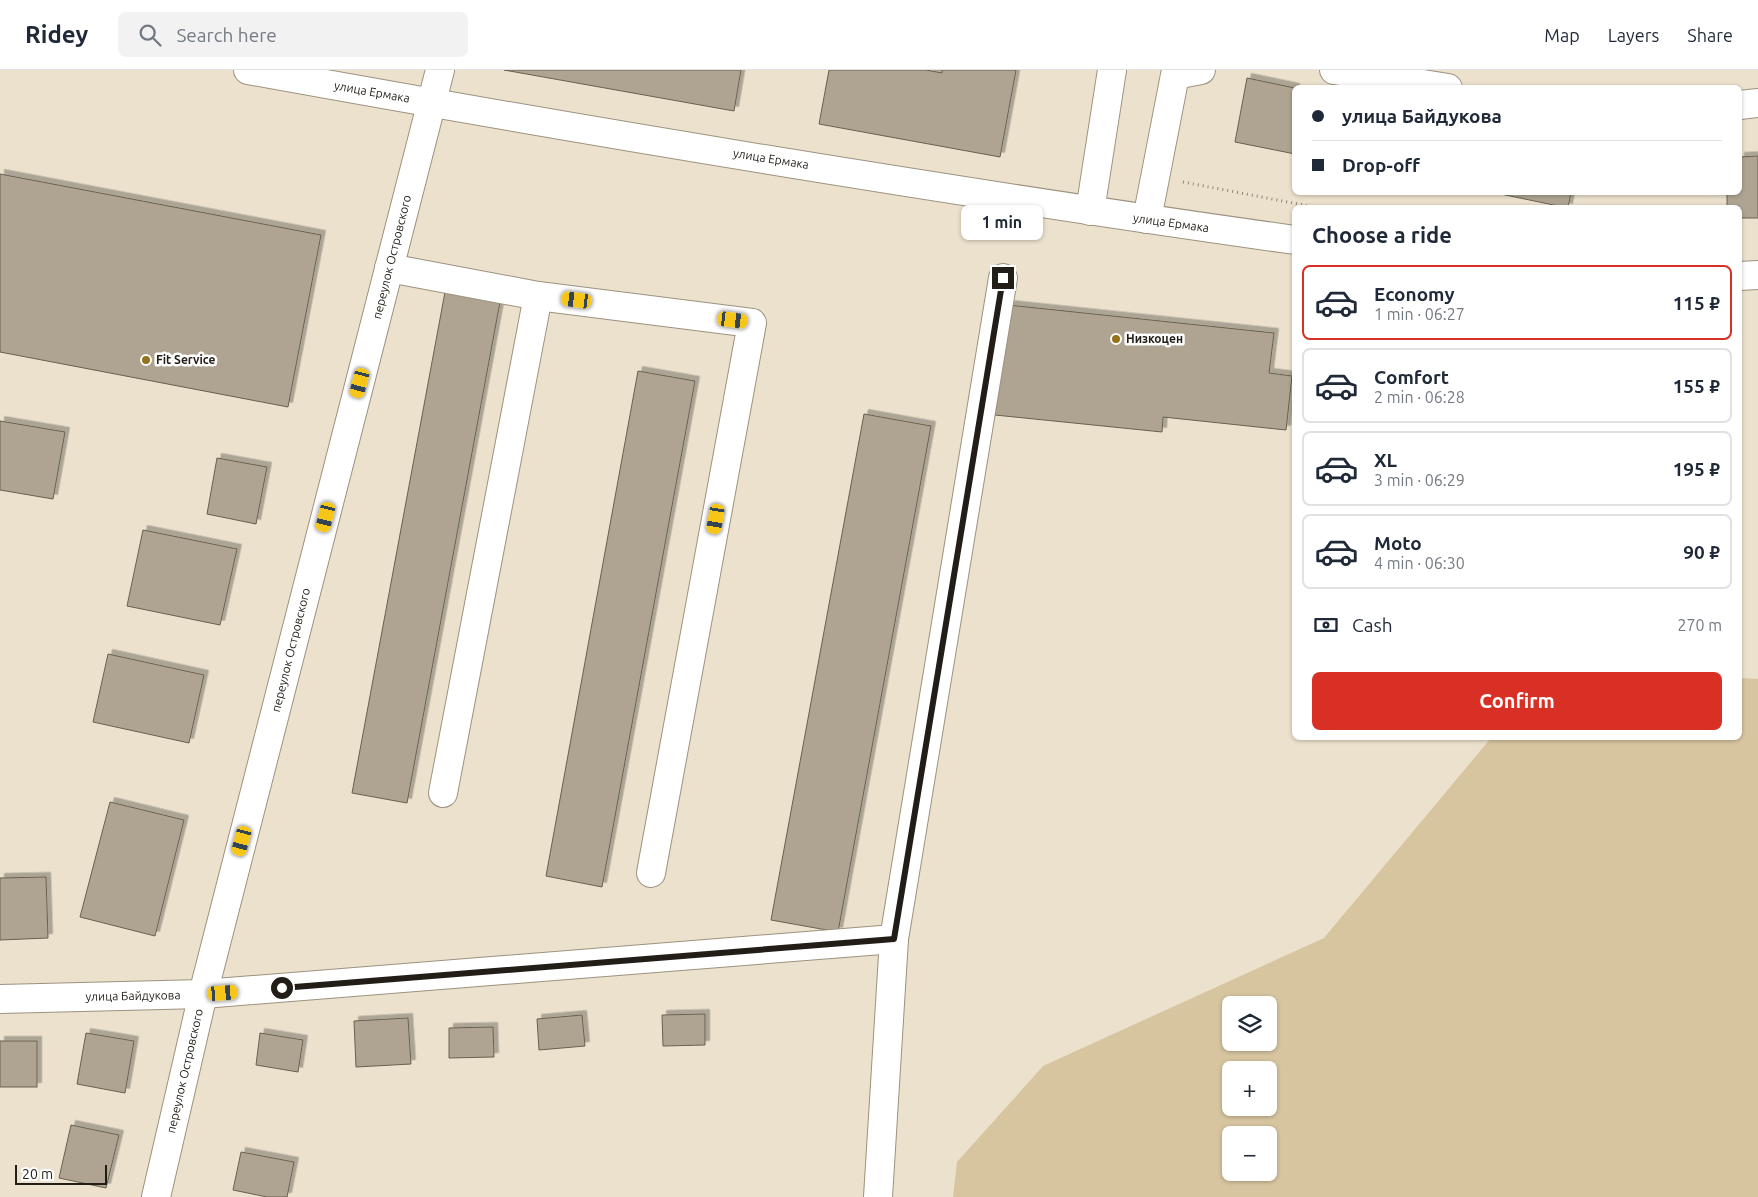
<!DOCTYPE html>
<html lang="en">
<head>
<meta charset="utf-8">
<style>
  body { margin:0; font-family:Ubuntu,sans-serif; background:#f2f2f3; color:#1f2937; height:100vh; display:flex; flex-direction:column; font-size:19px; white-space:nowrap }
  * { box-sizing:border-box; margin:0 }
  p { font-size:16px; color:#747a83 }
  .icon { flex:none; width:28px; height:28px; fill:none; stroke:currentColor; stroke-width:2; stroke-linecap:round; stroke-linejoin:round }
  .map { position:relative; flex:1; overflow:hidden }
  .sheet { position:absolute; left:1292px; top:135px; width:450px; height:535px; display:flex; flex-direction:column; background:#fff; border-radius:8px; box-shadow:0 1px 4px #0004 }
  .sheet>* { flex:none }
  .guide { position:absolute; left:1292px; top:15px; width:450px; height:110px; border-radius:8px; box-shadow:0 1px 4px #0004; display:grid; align-content:center; height:110px; padding:0 20px; background:#fff }
  .buttons { position:absolute; left:1222px; top:926px; display:grid; gap:10px }
  .buttons a { display:grid; place-items:center; width:55px; height:55px; border-radius:8px; background:#fff; box-shadow:0 1px 4px #0004; font-size:25px }
  .scale { position:absolute; left:15px; bottom:12px; width:92px; box-sizing:border-box; padding-left:5px; border:2px solid #221e17; border-top:0; font-size:14px; line-height:18px; white-space:nowrap; color:#221e17; -webkit-text-stroke:4px #fff; paint-order:stroke }
  .end { position:absolute; width:22px; height:22px; margin:-11px; border:6px solid #221e17; background:#fff; box-shadow:0 0 0 2px #fff }
  .from { border-radius:50% }
  .bubble { position:absolute; height:35px; border-radius:8px; background:#fff; box-shadow:0 1px 4px #0004; font-size:16px; font-weight:700; line-height:35px; text-align:center }
  .car { position:absolute; width:15px; height:30px; margin:-15px -8px; border-radius:6px; box-shadow:0 0 4px 1px #0007; background:linear-gradient(#f5c518 24%,#345 0 40%,#f5c518 0 76%,#345 0 86%,#f5c518 0) }
  .guide b { display:flex; align-items:center; gap:18px; height:48px; font-size:19px }
  .guide b+b { border-top:1px solid #e0e1e3 }
  .guide i { width:12px; height:12px; background:#1f2937 }
  ul { padding:0; list-style:none }
  li { display:flex; align-items:center; gap:15px; height:75px; margin:0 10px 8px; padding:0 10px; border:2px solid #e0e1e3; border-radius:8px }
  li div { flex:1 }
  li b { display:block; font-size:19px }
  li em { font-style:normal; font-weight:700 }
  li.on { border-color:#d93025 }
  li>.icon { width:45px; height:45px; stroke-width:1.5 }
  h2 { padding:0 20px; font-size:22px; line-height:60px }
  .pay { display:flex; align-items:center; gap:12px; height:55px; padding:0 20px; font-size:19px }
  .pay p { margin-inline-start:auto }
  .primary-button { display:flex; gap:10px; margin-top:auto; padding:10px 20px }
  .primary-button a { flex:1; height:58px; border-radius:8px; background:#d93025; color:#fff; font-size:20px; font-weight:700; line-height:58px; text-align:center }
  header { display:flex; align-items:center; gap:30px; box-sizing:border-box; height:70px; padding:0 25px; background:#fff; border-bottom:1px solid #e0e1e3 }
  header strong { font-size:24px }
  nav { display:flex; gap:28px; margin-inline-start:auto; font-size:18px }
  .search { width:350px; height:45px; background:#f2f2f3; display:flex; align-items:center; gap:12px; box-sizing:border-box; padding:0 18px; border-radius:8px; color:#747a83; font-size:19px }
  .map>svg:first-child { display:block }
</style>
</head>
<body>
<header>
<strong>Ridey</strong>
<div class="search"><svg class="icon" aria-label="search" viewBox="0 0 24 24"><circle cx="10" cy="10" r="6"/><path d="M15 15l6 6"/></svg>Search here</div>
<nav><a>Map</a><a>Layers</a><a>Share</a></nav>
</header>
<div class="map">
<svg width="1758" height="1127" viewBox="0 0 1758 1127">
  <defs>
    <filter id="shadow"><feDropShadow dx="4.5" dy="-4.5" stdDeviation="0" flood-color="#0004"/></filter>
  </defs>
  <rect width="100%" height="100%" fill="#ebe1cc"/>
  <path fill="#d7c59f" fill-rule="evenodd" d="M1740,608l18,1v518h-805l4,-35 86,-96 281,-128 167,-200h249zM1231,935h38v37h-38zM1231,1000h38v38h-38zM1231,1065h38v37h-38z"/>
  <g fill="#aea491" stroke="#69604e" filter="url(#shadow)">
    <path d="M504,0h237l-7,41z"/>
    <path d="M829,0h97l16,3v-3h74l-16,87 -181,-33z"/>
    <path d="M1247,8l48,10v66l-60,-12z"/>
    <path d="M1758,86v62h-18v-10h-13v-16h13v-35z"/>
    <path d="M0,104l321,61 -33,172 -288,-55z"/>
    <path d="M1491,122h80l-3,16z"/>
    <path d="M445,222l55,10 -93,501 -55,-10z"/>
    <path d="M1008,235l266,28 -5,40 23,3 -6,54 -123,-13 -1,15 -167,-17z"/>
    <path d="M638,301l57,10 -93,506 -56,-11z"/>
    <path d="M864,344l67,12 -93,506 -67,-12z"/>
    <path d="M0,351l65,11 -12,67 -53,-9z"/>
    <path d="M217,388l50,9 -11,57 -49,-10z"/>
    <path d="M143,460l94,19 -17,76 -93,-19z"/>
    <path d="M108,584l96,21 -15,68 -96,-21z"/>
    <path d="M110,732l74,18 -29,116 -75,-19z"/>
    <path d="M46,807l2,61 -48,2v-62z"/>
    <path d="M705,944v31l-42,1 -1,-31z"/>
    <path d="M582,945l3,31 -46,4 -2,-31z"/>
    <path d="M408,948l3,46 -55,3 -2,-46z"/>
    <path d="M493,957l1,30 -45,1v-30z"/>
    <path d="M86,963l48,8 -9,52 -48,-9z"/>
    <path d="M260,963l43,7 -5,32 -42,-7z"/>
    <rect x="0" y="971" width="37" height="46"/>
    <path d="M71,1055l48,10 -13,53 -47,-10z"/>
    <path d="M241,1082l53,10 -7,35h-20l-34,-7z"/>
  </g>
  <g fill="none" stroke-linecap="round" stroke-linejoin="round">
    <g stroke="#9c927f" stroke-width="30">
      <g id="minor">
        <path d="M248,0c348,63 697,121 1047,170"/>
        <path d="M1334,0l114,18"/>
        <path d="M1740,35l18,-2"/>
        <path d="M1090,141l22,-141"/>
        <path d="M1147,149l28,-144 26,-5"/>
        <path d="M389,198l149,28 -95,497"/>
        <path d="M1740,206l18,-1"/>
        <path d="M538,226l214,27 -101,550"/>
        <path d="M0,929l203,-5 691,-55"/>
        <path d="M156,1127l47,-203 237,-924"/>
        <path d="M878,1127l16,-258 109,-661"/>
      </g>
    </g>
    <path stroke="#8d8677" stroke-width="3" stroke-dasharray="1 4" stroke-linecap="butt" d="M1183,112l136,26"/>
    <use href="#minor" stroke="#fff" stroke-width="28"/>
  </g>
  <g fill="none" stroke-linecap="round" stroke-linejoin="round">
    <path stroke="#221e17" stroke-width="6" d="M282,918l612,-49 109,-661"/>
  </g>
  <g fill="#95721b" stroke="#fff" stroke-width="2">
    <circle cx="1116" cy="269" r="5"/>
    <circle cx="146" cy="290" r="5"/>
  </g>
  <g text-anchor="middle" stroke-width="5" stroke-linejoin="round" paint-order="stroke">
    <g font-size="12" fill="#221e17" stroke="#fff">
      <text transform="translate(372 22) rotate(10)" y="4">улица Ермака</text>
      <text transform="translate(771 89) rotate(9)" y="4">улица Ермака</text>
      <text transform="translate(1171 153) rotate(8)" y="4">улица Ермака</text>
      <text transform="translate(392 187) rotate(-76)" y="4">переулок Островского</text>
      <text transform="translate(291 580) rotate(-76)" y="4">переулок Островского</text>
      <text transform="translate(133 926) rotate(-1)" y="4">улица Байдукова</text>
      <text transform="translate(185 1001) rotate(-77)" y="4">переулок Островского</text>
    </g>
    <g font-size="12" font-weight="bold" fill="#221e17" stroke="#fff" text-anchor="start">
      <text x="1126" y="273">Низкоцен</text>
      <text x="156" y="294">Fit Service</text>
    </g>
  </g>
</svg>
<div class="buttons">
<a><svg class="icon" aria-label="layers" viewBox="0 0 24 24"><path d="M12 4l9 5-9 5-9-5zM3 14l9 5 9-5"/></svg></a>
<a>+</a>
<a>−</a>
</div>
<div class="scale">20 m</div>
<i class="end from" style="left:282px;top:918px"></i>
<i class="end" style="left:1003px;top:208px"></i>
<div class="bubble" style="left:961px;top:135px;width:82px">1 min</div>
<i class="car" style="left:577px;top:230px;rotate:277deg"></i>
<i class="car" style="left:733px;top:250px;rotate:97deg"></i>
<i class="car" style="left:360px;top:313px;rotate:195deg"></i>
<i class="car" style="left:326px;top:447px;rotate:194deg"></i>
<i class="car" style="left:716px;top:449px;rotate:190deg"></i>
<i class="car" style="left:242px;top:771px;rotate:195deg"></i>
<i class="car" style="left:223px;top:923px;rotate:86deg"></i>
<div class="guide">
<b><i class="from"></i>улица Байдукова</b>
<b><i></i>Drop-off</b>
</div>
<section class="sheet">
<h2>Choose a ride</h2>
<ul>
<li class="on"><svg class="icon" aria-label="car" viewBox="0 0 24 24"><path d="M5 17H2v-5l4-1 3-4h7l3 4 3 1v5h-3M9 17h6M6 11h13"/><circle cx="7" cy="17" r="2"/><circle cx="17" cy="17" r="2"/></svg><div><b>Economy</b><p>1 min · 06:27</p></div><em>115 ₽</em></li>
<li><svg class="icon" aria-label="car" viewBox="0 0 24 24"><path d="M5 17H2v-5l4-1 3-4h7l3 4 3 1v5h-3M9 17h6M6 11h13"/><circle cx="7" cy="17" r="2"/><circle cx="17" cy="17" r="2"/></svg><div><b>Comfort</b><p>2 min · 06:28</p></div><em>155 ₽</em></li>
<li><svg class="icon" aria-label="car" viewBox="0 0 24 24"><path d="M5 17H2v-5l4-1 3-4h7l3 4 3 1v5h-3M9 17h6M6 11h13"/><circle cx="7" cy="17" r="2"/><circle cx="17" cy="17" r="2"/></svg><div><b>XL</b><p>3 min · 06:29</p></div><em>195 ₽</em></li>
<li><svg class="icon" aria-label="car" viewBox="0 0 24 24"><path d="M5 17H2v-5l4-1 3-4h7l3 4 3 1v5h-3M9 17h6M6 11h13"/><circle cx="7" cy="17" r="2"/><circle cx="17" cy="17" r="2"/></svg><div><b>Moto</b><p>4 min · 06:30</p></div><em>90 ₽</em></li>
</ul>
<div class="pay"><svg class="icon" aria-label="cash" viewBox="0 0 24 24"><path d="M3 7h18v10H3z"/><circle cx="12" cy="12" r="2"/></svg>Cash<p>270 m</p></div>
<div class="primary-button"><a>Confirm</a></div>
</section>
</div>
</body>
</html>
